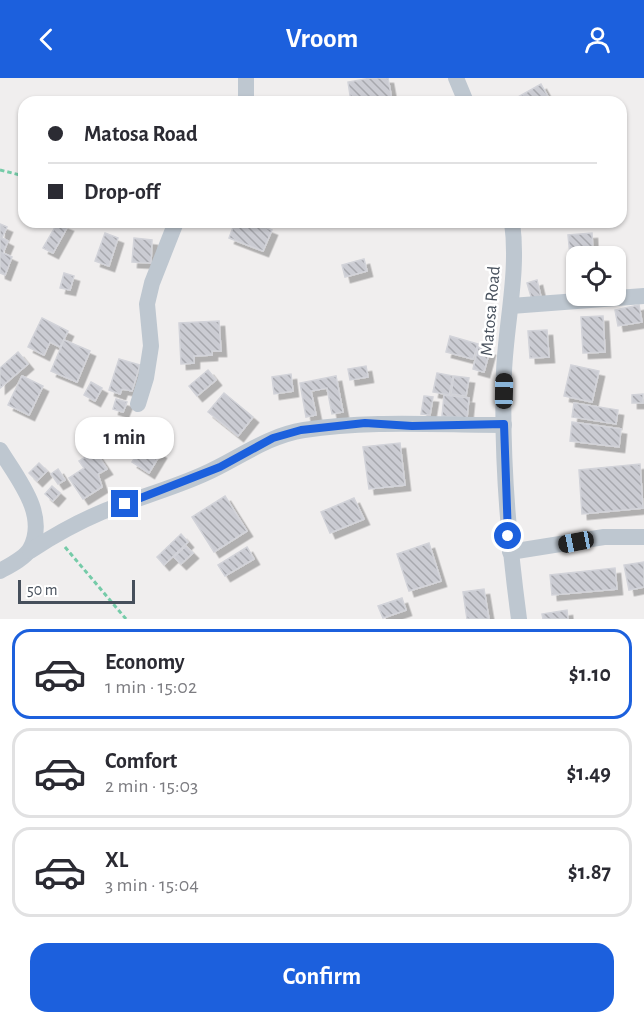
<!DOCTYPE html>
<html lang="en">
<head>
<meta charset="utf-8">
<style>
  body { margin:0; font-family:"Alegreya Sans",sans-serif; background:#f2f2f3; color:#2b2b33; height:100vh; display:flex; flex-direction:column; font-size:22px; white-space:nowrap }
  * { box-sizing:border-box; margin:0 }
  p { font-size:20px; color:#7c7c81 }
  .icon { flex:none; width:33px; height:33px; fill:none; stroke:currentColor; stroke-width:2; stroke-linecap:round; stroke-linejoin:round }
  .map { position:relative; height:541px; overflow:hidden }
  .sheet { display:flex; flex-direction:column; background:#fff; flex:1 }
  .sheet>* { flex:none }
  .guide { position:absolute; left:18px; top:18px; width:609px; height:132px; border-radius:18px; box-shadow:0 2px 4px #0004; display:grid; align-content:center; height:132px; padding:0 30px; background:#fff }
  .fabs { position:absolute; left:566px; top:168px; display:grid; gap:12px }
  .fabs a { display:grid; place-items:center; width:60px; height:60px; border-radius:12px; background:#fff; box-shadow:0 2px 4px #0004; font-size:30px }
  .scale { position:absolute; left:18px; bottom:15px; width:117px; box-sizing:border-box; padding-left:6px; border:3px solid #464f5b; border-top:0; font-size:16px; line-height:21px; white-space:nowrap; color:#464f5b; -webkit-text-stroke:4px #fff; paint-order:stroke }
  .end { position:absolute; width:27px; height:27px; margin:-14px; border:8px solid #1c60dd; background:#fff; box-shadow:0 0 0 3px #fff }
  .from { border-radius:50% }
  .bubble { position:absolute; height:42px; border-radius:18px; background:#fff; box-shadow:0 2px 4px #0004; font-size:20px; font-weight:700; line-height:42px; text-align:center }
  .car { position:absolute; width:18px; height:36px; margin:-18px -9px; border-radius:8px; box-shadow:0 0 4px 2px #0007; background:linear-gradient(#222 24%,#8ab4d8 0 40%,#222 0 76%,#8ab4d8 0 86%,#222 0) }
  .guide b { display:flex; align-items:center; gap:21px; height:57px; font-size:22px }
  .guide b+b { border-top:2px solid #e1e1e2 }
  .guide i { width:15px; height:15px; background:#2b2b33 }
  ul { padding:10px 0 0; list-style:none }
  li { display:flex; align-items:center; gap:18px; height:90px; margin:0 12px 9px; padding:0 18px; border:3px solid #e1e1e2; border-radius:18px }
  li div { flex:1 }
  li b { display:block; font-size:22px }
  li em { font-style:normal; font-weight:700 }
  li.current { border-color:#1c60dd }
  li>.icon { width:54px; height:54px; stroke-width:1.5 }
  .button { display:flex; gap:12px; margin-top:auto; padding:12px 30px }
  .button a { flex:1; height:69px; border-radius:18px; background:#1c60dd; color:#fff; font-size:24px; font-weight:700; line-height:69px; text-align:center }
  header { display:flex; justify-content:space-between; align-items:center; height:78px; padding:0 30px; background:#1c60dd; color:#fff; font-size:27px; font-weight:700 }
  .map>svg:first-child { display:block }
</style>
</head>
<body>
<header><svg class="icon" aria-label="back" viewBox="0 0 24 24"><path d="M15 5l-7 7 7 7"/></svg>Vroom<svg class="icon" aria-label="person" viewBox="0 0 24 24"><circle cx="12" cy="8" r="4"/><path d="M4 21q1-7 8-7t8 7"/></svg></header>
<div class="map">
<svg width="644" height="541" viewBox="0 0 644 541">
  <defs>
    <pattern id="building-back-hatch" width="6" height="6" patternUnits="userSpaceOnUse" patternTransform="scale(1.5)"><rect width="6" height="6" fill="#cbccd3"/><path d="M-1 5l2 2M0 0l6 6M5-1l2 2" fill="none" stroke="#a7a8ae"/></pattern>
    <filter id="shadow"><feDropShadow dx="5.5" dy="5.5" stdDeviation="0" flood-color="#0004"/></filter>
  </defs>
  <rect width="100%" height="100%" fill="#f0eeee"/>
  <g fill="url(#building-back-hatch)" stroke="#d2d3d9" stroke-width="1.5" filter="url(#shadow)">
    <path d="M371,0h17l4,22 -41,2 -3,-20z"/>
    <path d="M541,6l10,18h-42z"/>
    <path d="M58,144l10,4 -15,27 -10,-5z"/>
    <path d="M235,144h17l20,8 -9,21 -34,-13z"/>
    <path d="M0,146l7,3 -5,11 6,3 -5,12 9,4 -7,18 -5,-2z"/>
    <path d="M105,155l13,5 -9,28 -14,-5z"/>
    <path d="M592,155l1,23h-17v20h-4l-4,-41z"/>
    <path d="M134,160l18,2 -1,23 -19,-1z"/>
    <path d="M364,181l3,12 -22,6 -3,-12z"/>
    <path d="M64,195l10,3 -4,14 -10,-2z"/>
    <path d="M537,202l4,17 -9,3 -5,-17z"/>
    <path d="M639,227l3,17 -24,4 -3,-16z"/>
    <path d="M603,238l2,36 -22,1 -2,-36z"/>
    <path d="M42,240l26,13 -8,16 -10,-5 -6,13 -16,-8z"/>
    <path d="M219,243l2,30h-9v4l-18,1v7l-13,1 -2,-41z"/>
    <path d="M547,252l2,27 -19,1 -2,-27z"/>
    <path d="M450,258l28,8 -5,15 -27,-7z"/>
    <path d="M64,262l26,11 -13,31 -26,-11z"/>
    <path d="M478,269l12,3 -6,22 -11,-3z"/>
    <path d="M18,274l10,12 -28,24v-20z"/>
    <path d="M119,281l21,6 -8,26 -10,-2 -2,5 -11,-4z"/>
    <path d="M571,287l28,6 -7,31 -28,-6z"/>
    <path d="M366,288l2,11 -18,3 -2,-11z"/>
    <path d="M208,292l8,10 -19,16 -8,-10z"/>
    <path d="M437,295l16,3 -4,19 -16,-3z"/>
    <path d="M291,296l2,17 -19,3 -2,-17z"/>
    <path d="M22,298l21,10 -14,29 -21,-10z"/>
    <path d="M336,298l7,36 -11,2 -5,-26 -16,3 5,24 -10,2 -6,-34z"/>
    <path d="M454,298l15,2 -3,18 -15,-2z"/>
    <path d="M91,304l11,6 -7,13 -11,-6z"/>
    <path d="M224,315l29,24 -15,19 -30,-24z"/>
    <path d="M643,316v9h-11v-8z"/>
    <path d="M444,317l25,3 -2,20 -25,-2z"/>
    <path d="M424,318l9,1 -3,18 -9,-1z"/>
    <path d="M116,321l11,3 -4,10 -10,-3z"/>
    <path d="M574,325l44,7 -2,14 -44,-7z"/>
    <path d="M572,344l49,7 -2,18 -49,-6z"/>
    <path d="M144,365l17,10 -12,20 -17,-11z"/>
    <path d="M400,365l5,42 -36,4 -6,-42z"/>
    <path d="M95,373l12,18 -9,5 4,13 -19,12 -14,-21 15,-10 -5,-7z"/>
    <path d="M39,385l8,8 -10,10 -8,-8z"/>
    <path d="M640,386l3,44 -61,6 -3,-44z"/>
    <path d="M58,391l7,11 -7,4 -7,-10z"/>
    <path d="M52,408l8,7 -7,8 -8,-7z"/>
    <path d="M225,418l22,35 -33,21 -22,-35z"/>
    <path d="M354,420l10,21 -34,14 -9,-21z"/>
    <path d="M181,456l7,8 -24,23 -7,-8z"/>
    <path d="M429,465l12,38 -32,10 -12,-37z"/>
    <path d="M186,468l7,7 -12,11 -7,-7z"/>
    <path d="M247,469l7,12 -29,17 -7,-11z"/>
    <path d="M644,484v25l-15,3 -5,-25z"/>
    <path d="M615,490l2,21 -65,6 -2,-20z"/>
    <path d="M484,511l5,30h-22l-4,-27z"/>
    <path d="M402,520l4,12 -23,8 -5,-12z"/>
    <path d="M567,532l1,9h-25l-1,-5z"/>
  </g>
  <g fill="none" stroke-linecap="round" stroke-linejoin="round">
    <g stroke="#75cba8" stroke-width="3" stroke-dasharray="4.5 3" stroke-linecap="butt">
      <path d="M0,92l24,6"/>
      <path d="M65,469l61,72"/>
    </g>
    <g stroke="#bec7d0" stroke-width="16">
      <path d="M456,0l10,24"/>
      <path d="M246,24v-24"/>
      <path d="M512,144c7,50 -6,100 -8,150 -3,83 4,165 15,247"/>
      <path d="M511,228l133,-10"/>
      <path d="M138,326l8,-26 5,-32 -4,-42 5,-21 24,-61"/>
      <path d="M0,372c17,28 49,65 30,99 -5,9 -21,17 -30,22"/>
      <path d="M30,473c23,-15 46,-28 72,-39 34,-14 69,-23 102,-38 34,-15 62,-38 100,-44 66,-10 133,-5 200,-5"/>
      <path d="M510,474l94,-15h40"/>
    </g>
  </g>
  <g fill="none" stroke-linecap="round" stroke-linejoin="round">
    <path stroke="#1c60dd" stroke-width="8" d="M125,426l95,-37 53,-29 28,-8 64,-7 47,3 92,-2 4,112"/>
  </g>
  <g text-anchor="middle" stroke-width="5" stroke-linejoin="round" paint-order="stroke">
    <g font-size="18" fill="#464f5b" stroke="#fff">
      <text transform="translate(490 233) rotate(-85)" y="6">Matosa Road</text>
    </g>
  </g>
</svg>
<div class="fabs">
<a><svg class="icon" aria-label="locate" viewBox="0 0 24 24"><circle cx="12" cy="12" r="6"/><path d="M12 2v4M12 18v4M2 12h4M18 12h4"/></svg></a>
</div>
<div class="scale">50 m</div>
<i class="end from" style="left:508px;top:458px"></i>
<i class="end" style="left:125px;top:426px"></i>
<div class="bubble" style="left:75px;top:339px;width:99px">1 min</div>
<i class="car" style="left:504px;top:313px;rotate:1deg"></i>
<i class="car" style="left:576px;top:464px;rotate:259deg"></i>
<div class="guide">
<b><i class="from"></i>Matosa Road</b>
<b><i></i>Drop-off</b>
</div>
</div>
<section class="sheet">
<ul>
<li class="current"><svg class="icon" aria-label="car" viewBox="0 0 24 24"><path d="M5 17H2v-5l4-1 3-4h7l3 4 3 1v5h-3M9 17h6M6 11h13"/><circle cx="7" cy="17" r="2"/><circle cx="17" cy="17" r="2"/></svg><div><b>Economy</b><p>1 min · 15:02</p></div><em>$1.10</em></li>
<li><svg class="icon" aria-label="car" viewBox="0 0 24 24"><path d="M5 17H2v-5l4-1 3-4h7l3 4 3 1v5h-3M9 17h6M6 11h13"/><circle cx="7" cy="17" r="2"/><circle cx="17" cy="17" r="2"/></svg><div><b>Comfort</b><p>2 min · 15:03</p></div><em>$1.49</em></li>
<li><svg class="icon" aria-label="car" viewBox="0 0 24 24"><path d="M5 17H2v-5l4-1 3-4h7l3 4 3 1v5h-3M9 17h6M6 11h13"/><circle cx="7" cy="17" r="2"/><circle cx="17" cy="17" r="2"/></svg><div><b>XL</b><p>3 min · 15:04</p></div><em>$1.87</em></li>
</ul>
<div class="button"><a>Confirm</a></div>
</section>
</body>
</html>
